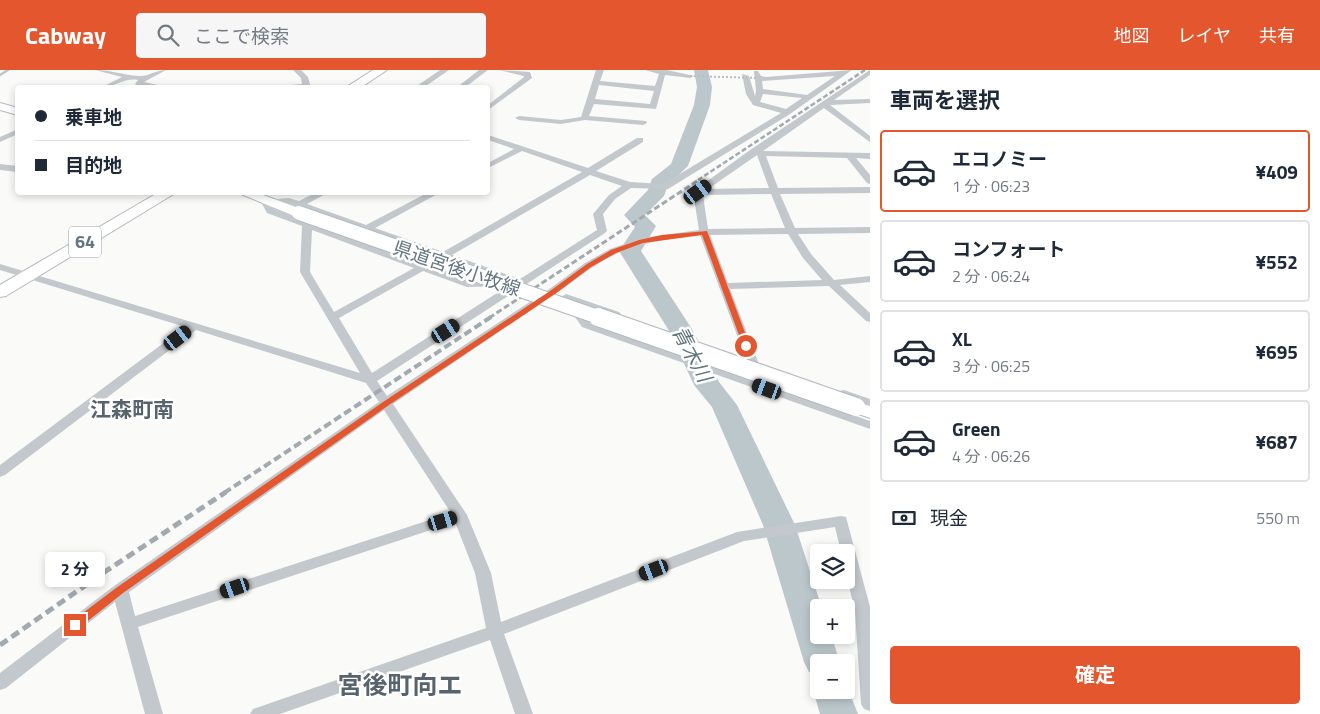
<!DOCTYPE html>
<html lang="ja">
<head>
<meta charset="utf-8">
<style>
  body { margin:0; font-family:"Titillium Web","Noto Sans JP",sans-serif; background:#f6f6f7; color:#1f2937; height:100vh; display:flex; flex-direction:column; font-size:19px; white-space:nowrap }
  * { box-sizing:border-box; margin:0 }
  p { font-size:16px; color:#747a83 }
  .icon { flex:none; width:28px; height:28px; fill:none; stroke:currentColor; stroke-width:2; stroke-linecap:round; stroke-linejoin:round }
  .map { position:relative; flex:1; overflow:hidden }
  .details { display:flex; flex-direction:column; background:#fff; width:450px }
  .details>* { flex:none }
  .top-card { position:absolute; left:15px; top:15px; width:475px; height:110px; border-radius:5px; box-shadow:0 2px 8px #0003; display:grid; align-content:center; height:110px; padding:0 20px; background:#fff }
  .buttons { position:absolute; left:810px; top:474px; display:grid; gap:10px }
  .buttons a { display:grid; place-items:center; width:45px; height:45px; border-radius:5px; background:#fff; box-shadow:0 2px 8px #0003; font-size:25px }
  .end { position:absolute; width:22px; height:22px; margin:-11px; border:6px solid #e4572e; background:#fff; box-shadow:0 0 0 2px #fff }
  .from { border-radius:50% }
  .bubble { position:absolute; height:35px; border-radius:5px; background:#fff; box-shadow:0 2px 8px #0003; font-size:16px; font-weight:700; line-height:35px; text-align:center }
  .car { position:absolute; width:15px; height:30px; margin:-15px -8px; border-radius:6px; box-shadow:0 0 4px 1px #0007; background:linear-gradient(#222 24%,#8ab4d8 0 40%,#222 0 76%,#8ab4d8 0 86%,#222 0) }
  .top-card b { display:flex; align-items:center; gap:18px; height:48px; font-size:19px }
  .top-card b+b { border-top:1px solid #e0e1e3 }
  .top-card i { width:12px; height:12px; background:#1f2937 }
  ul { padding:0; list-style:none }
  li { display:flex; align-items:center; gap:15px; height:82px; margin:0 10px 8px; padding:0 10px; border:2px solid #e0e1e3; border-radius:5px }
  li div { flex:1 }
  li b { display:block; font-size:19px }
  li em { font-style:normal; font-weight:700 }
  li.current { border-color:#e4572e }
  li>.icon { width:45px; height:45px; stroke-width:1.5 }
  h2 { padding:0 20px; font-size:22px; line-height:60px }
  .pay { display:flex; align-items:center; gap:12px; height:55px; padding:0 20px; font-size:19px }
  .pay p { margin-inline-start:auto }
  .action { display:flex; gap:10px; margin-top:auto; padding:10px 20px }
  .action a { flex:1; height:58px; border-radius:5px; background:#e4572e; color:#fff; font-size:20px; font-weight:700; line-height:58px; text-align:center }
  header { display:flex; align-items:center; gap:30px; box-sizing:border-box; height:70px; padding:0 25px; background:#e4572e; color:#fff }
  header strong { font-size:24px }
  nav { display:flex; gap:28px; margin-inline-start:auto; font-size:18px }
  .search { width:350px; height:45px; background:#f6f6f7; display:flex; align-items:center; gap:12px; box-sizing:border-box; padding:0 18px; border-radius:5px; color:#747a83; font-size:19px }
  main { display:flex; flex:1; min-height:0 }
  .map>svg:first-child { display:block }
</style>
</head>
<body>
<header>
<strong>Cabway</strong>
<div class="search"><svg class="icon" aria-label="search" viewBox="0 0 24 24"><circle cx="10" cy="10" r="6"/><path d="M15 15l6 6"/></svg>ここで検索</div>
<nav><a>地図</a><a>レイヤ</a><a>共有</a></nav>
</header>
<main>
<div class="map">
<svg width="870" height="644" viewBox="0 0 870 644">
  <rect width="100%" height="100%" fill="#fafaf8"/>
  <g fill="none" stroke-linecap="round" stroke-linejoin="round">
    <path stroke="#bbc7cb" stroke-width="2.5" d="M0,5l8,-5"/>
    <g fill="#bbc7cb" fill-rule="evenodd">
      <path d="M694,0h14l4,17 -2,18 -22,61 -20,19 -4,11 -19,19 11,11 -15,25 51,78 27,53 18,23 58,120 27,83h-3v27h12l9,27h-21v13l-10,-3 -5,-10 -41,-137 -51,-118 -18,-22 -26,-56 -49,-78 16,-24 -11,-12 24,-25 4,-11 19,-15 23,-59 3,-18z"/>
      <path d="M819,609v11h27v-6l12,30h-38l-7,-24z"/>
    </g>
    <g stroke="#b3babf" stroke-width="2">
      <g id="secondary">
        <path d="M0,33l18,5v7l-18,-5z"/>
        <path d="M236,122h19l49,18 2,3 -7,4 -5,-1z"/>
        <path d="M856,332l14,4v12l-20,-7 -3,-4 3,-4z"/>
      </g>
    </g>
    <g stroke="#b5babe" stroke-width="2">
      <g id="primary">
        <path d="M373,0h14l-27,18h-15z"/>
        <path d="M159,122h18l-171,104 -6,1v-12z"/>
      </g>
    </g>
    <g fill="#c3c8cc" fill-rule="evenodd">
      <path d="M95,0c16,0 29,5 44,6 8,1 17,-6 27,-6l-22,12 28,6 -33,-2 -4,-2 3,-4c-13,-3 -25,8 -38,8l22,-11z"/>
      <path d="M293,0h8l7,7 3,11h-60l51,-4 -1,-6z"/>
      <path d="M440,0h9l-26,18h-9z"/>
      <path d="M479,0h9l-24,18h-8z"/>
      <path d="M499,0l31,2 2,6 -44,32v-5l36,-28v-1z"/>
      <path d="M596,0h8l-4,11 55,5 4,-12 -14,-4h22l27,6 -4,2 -25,-3 -9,34 -62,-5 -5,12 57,5 1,2 -4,2 -58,-5 -24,4 -42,-4 -4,-2 4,-2 42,4 20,-3zM599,15l55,6 -4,13 -55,-5z"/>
      <path d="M852,0l-62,44 -122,75 -37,-1 -16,11 -12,15 4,17 -2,2 -228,148 10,15 161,-106 37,-27 25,-14 32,-11 57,-8 -6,-38 2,-2 55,-40 120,-80v5l-36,25 36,-1v4l-40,2 40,31v6l-46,-34 -61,43 107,2v6l-14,-1 14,17v9l-3,-1 -20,-25 -81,-2 12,32 92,-1v6l-90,1 15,34 75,-1v6l-72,1 13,20 23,26 36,-4v6l-30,3 30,28v9l-4,-1 -37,-35 -99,3 28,73 -6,4 -4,-1 -48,-130c-28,4 -55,6 -82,18 -25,11 -47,31 -70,46 -52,35 -104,70 -155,105l74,111 24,58 10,49 236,-90 104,-16 5,1 24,90v104l-6,-2 -3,-5 -6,-93 -9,-37v-22h-5l-6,-25 -91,14 -240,93 29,80h-18l-25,-74 -210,74h-30l3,-5 233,-81 -11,-55 -20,-51 -317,105 25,87h-18l-30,-112 -109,86 -6,2v-17l114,-87 265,-184 -13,-19 -170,-53 -191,145 -5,2v-12l185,-138 -185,-57v-6l360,109 -60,-101 2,-46 -35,-13 -6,-11 2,-2 26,-2 10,3 18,-9h12l-22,12 59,21 63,-33h12l-66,36 68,24 139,-80 -60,-21 -34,17v-5l26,-14 -26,-9v-5l100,33 49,-30h6v4l-47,29 34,11 33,2 118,-71 -28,-8 -7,-11 -4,-20 7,2 6,20 1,-5 -2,-20h4l3,5 5,1zM835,6l-28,19 -44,-6 -1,-8zM763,24l39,4 -16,11 -26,-7zM757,85l12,33 -61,1zM590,105l32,11 -13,9 -16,19 4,16 -77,49 -68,-24zM771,124l14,34 -77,1 -5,-34zM288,134l8,3 140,49 -14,8 -148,-55 -2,-4zM312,160l102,38 -80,44 -24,-40zM788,164l15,24 19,22 -94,3 -18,-48zM445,189l59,21 -36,1 -37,-14zM423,201l44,16 41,-1 -136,87 -33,-55zM384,340l67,103 -316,103 -6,-24z"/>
      <path d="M18,59v5l-18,8v-5z"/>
      <path d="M0,94l18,2v6l-18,-2z"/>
      <path d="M566,224l53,18 2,2 -6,3 -38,-13 13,19 280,98v8l-288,-102 -21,-30z"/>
      <path d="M844,320l26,9v8l-30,-10 -2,-3 2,-3z"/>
    </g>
    <use href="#secondary" fill="#fff" fill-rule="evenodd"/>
    <use href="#primary" fill="#fff" fill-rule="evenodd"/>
    <path stroke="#a2aab0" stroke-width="2.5" stroke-dasharray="5 2.5" stroke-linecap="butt" d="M698,110l167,-110"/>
    <path stroke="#a2aab0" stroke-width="3" stroke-dasharray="6 3" stroke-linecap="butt" d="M489,248l211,-139"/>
    <path stroke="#a2aab0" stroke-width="4" stroke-dasharray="8 4" stroke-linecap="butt" d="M224,423l267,-176"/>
    <path stroke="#a2aab0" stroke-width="5" stroke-dasharray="9 5" stroke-linecap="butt" d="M0,575l106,-74 120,-79"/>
    <g stroke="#b3babf" stroke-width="16" stroke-linecap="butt">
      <path id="secondary-bridge-far1" d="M299,143l302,105"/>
    </g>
    <g stroke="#b3babf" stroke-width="20" stroke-linecap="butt">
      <path id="secondary-bridge" d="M598,247l258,90"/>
    </g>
    <path stroke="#bbbfc2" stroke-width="2" stroke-dasharray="2 2" stroke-linecap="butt" d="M690,6l68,2"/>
    <use href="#secondary-bridge-far1" stroke="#fff" stroke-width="14"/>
    <use href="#secondary-bridge" stroke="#fff" stroke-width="18"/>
  </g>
  <path fill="#e4572e" d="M707,161l43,115 -1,2 -6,-2 -41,-111 -59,8 -27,10 -25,14 -36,27 -166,111 -266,188 -44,35h-8l-2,-3 2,-3 45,-34 267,-186 167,-111 37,-27 24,-14 28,-10 23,-5z"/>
  <g text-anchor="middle" stroke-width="5" stroke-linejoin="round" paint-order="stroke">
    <rect fill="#fff" stroke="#939fa8" stroke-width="1" x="69" y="156.5" width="32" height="31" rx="4"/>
    <g font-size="18" font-weight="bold" fill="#657683">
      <text x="85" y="178">64</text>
    </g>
    <g font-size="19" fill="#657683" stroke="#fff">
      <text transform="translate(457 198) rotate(19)" y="7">県道宮後小牧線</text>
    </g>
    <g font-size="20" font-style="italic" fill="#60757c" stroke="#fff">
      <text transform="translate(692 284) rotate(62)" y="7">青木川</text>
    </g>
    <g font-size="21" font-weight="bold" fill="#57646e" stroke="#fff">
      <text x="132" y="347">江森町南</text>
    </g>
    <g font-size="25" font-weight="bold" fill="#57646e" stroke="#fff">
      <text x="400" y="624">宮後町向エ</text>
    </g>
  </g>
</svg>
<div class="buttons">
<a><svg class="icon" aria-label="layers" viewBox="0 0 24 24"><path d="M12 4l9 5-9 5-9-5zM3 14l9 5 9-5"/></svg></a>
<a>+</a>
<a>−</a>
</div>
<i class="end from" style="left:746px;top:276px"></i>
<i class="end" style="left:75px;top:555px"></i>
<div class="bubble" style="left:45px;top:482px;width:60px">2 分</div>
<i class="car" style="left:698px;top:122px;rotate:54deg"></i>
<i class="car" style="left:446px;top:261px;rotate:57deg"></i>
<i class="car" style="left:178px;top:268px;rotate:53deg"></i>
<i class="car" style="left:767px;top:319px;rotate:290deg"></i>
<i class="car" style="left:443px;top:451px;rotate:73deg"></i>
<i class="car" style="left:654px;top:500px;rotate:249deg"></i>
<i class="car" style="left:235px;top:518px;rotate:251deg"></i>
<div class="top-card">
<b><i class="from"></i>乗車地</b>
<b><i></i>目的地</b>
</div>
</div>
<section class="details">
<h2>車両を選択</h2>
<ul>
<li class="current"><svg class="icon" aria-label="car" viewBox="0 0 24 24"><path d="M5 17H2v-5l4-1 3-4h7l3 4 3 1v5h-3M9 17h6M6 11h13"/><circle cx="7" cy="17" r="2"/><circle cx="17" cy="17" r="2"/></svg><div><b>エコノミー</b><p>1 分 · 06:23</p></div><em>¥409</em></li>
<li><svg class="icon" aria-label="car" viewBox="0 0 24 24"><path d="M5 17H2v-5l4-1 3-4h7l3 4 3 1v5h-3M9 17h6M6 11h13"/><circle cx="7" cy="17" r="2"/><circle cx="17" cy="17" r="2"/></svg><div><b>コンフォート</b><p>2 分 · 06:24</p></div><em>¥552</em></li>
<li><svg class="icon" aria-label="car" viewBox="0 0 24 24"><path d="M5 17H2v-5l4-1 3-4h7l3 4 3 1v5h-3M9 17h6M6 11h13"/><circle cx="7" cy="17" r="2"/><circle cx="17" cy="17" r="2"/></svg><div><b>XL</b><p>3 分 · 06:25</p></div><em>¥695</em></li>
<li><svg class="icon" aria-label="car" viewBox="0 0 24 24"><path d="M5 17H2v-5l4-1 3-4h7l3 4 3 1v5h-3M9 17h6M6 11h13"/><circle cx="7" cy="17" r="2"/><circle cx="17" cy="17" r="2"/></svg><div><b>Green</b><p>4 分 · 06:26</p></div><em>¥687</em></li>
</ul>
<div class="pay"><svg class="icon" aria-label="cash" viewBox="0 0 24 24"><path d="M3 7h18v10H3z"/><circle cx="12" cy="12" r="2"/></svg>現金<p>550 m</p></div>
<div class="action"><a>確定</a></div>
</section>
</main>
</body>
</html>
